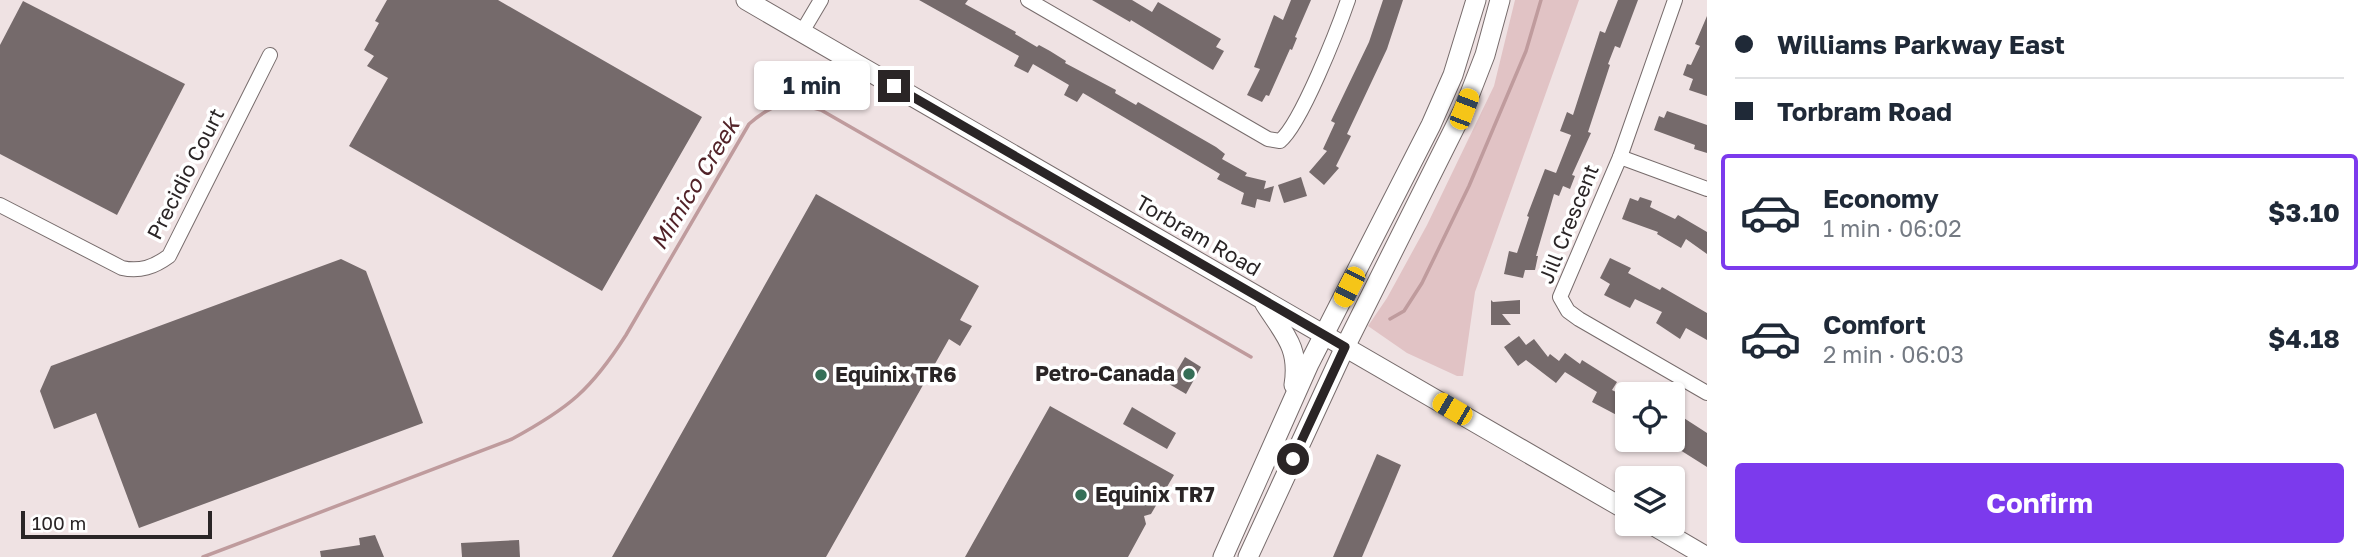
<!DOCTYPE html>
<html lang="en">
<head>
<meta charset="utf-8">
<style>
  body { margin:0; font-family:"Golos Text",sans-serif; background:#f2f2f3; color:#1f2937; height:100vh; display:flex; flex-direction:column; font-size:26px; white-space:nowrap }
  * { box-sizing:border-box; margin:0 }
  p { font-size:23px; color:#747a83 }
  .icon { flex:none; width:38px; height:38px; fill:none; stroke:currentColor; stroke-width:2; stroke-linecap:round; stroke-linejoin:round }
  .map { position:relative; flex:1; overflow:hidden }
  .panel { display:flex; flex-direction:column; background:#fff; width:665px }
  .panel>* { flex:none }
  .hud { display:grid; align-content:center; height:154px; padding:0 28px; background:#fff }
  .tools { position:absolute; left:1615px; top:382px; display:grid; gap:14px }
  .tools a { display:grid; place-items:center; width:70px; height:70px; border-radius:7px; background:#fff; box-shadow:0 2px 5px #0004; font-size:35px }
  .scale { position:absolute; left:21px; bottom:18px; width:191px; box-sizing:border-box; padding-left:7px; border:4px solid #2a2526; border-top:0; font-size:19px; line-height:24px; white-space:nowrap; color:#2a2526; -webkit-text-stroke:5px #fff; paint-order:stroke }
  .end { position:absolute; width:32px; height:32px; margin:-16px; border:9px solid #2a2526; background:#fff; box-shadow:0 0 0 4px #fff }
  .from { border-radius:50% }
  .bubble { position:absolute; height:49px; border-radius:7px; background:#fff; box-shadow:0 2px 5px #0004; font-size:23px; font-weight:700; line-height:49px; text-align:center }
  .car { position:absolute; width:21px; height:42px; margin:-21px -10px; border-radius:9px; box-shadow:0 0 5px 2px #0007; background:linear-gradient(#f5c518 24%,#345 0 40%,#f5c518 0 76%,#345 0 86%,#f5c518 0) }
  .hud b { display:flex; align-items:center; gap:24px; height:66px; font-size:26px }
  .hud b+b { border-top:2px solid #e0e1e3 }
  .hud i { width:18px; height:18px; background:#1f2937 }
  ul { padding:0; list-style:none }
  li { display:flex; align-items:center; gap:21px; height:116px; margin:0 14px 10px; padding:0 14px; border:4px solid transparent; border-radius:7px }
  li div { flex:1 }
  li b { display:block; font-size:26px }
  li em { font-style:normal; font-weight:700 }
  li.selected { border-color:#7c3aed }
  li>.icon { width:63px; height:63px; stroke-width:1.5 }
  .cta { display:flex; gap:14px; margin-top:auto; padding:14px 28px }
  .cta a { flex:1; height:80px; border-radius:7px; background:#7c3aed; color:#fff; font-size:28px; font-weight:700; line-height:80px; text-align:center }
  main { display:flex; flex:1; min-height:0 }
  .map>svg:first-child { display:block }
</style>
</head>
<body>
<main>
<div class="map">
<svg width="1707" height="557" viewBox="0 0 1707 557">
  <rect width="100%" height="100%" fill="#efe2e3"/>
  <path fill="#e1c3c5" d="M1515,0h64l-104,292 -12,84h-6l-50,-23 -39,-27 19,-28 40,-73 67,-139z"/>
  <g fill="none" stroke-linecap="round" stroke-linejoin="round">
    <g stroke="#bf9b9d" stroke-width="3.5">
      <path d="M1390,319l14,-8 18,-28 47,-97 57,-135 15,-51"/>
      <path d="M203,557l309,-118c57,-31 79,-49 114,-104l123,-211c26,-23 39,-23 72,-14l430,247"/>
    </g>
  </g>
  <g fill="#756a6b">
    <path d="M387,0h111l204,117 -100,174 -253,-145 39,-68 -21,-12 7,-10 -10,-6 15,-27 -4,-2z"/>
    <path d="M919,0h49l-3,4 51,28 -1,2 22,13 2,-2 11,6 16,10 -1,2 51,27 -1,3 21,12 2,-3 78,45 9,7 -3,5 25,14 -2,3 21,5 -2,8 10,-3 -4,16 -13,-3 -2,9 -14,-4 3,-11 -27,-14 3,-5 -137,-81 -6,9 -13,-7 5,-10 -36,-21 -5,9 -14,-7 5,-10z"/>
    <path d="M1092,0h40l20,12 6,-10 63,37 -5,8 8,4 -11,19 -82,-50 -1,2z"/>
    <path d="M1291,0h20l-16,37 2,1 -5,12 -2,-1 -21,47 -3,-1 -4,7 -15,-7 13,-26 -6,-2 20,-52 9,5z"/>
    <path d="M1383,0h20l-16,49 -40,85 4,2 -15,30 3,2 -15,17 -15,-13 18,-21 -4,-2 12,-26 -4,-2 38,-79z"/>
    <path d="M1618,0h20l-18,48 -5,-2 -7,18 2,1 -22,67 3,1 -19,42 3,1 -5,13 -7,-3 -4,10 -5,-2 -18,62h2l-3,14h-10l-2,8 -19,-4 5,-23 8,2 12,-36 -2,-1 18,-47 11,4 15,-38 -11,-4 7,-19 6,3 27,-84 5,2z"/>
    <path d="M23,1l162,83 -68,131 -117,-61v-109z"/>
    <path d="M1707,16v80l-18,-6 4,-11 -10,-4 4,-11 4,1 9,-19 -5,-2z"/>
    <path d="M1667,111l40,14v28l-13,-4 1,-4 -41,-15 5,-14 5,2z"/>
    <path d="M1301,177l6,19 -23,7 -6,-18z"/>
    <path d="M816,194l163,92 -19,34 12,6 -12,20 -11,-7 -123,218h-214z"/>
    <path d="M1640,197l12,4 -2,6 25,12 3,-4 29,17v22l-21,-15 -5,9 -24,-14 1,-2 -36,-13 8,-21 8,3z"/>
    <path d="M1610,258l21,10 -3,5 32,17 2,-3 45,26v27l-21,-12 -6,11 -24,-16 6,-11 -27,-13 -5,9 -26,-13 6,-11 -10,-6z"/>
    <path d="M341,259l25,12 57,152 -284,105 -43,-115 -42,16 -14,-38 11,-25z"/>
    <path d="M1491,300l2,2 27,-2v14h-18l9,11h-20z"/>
    <path d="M1519,336l7,9 8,-6 14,18 2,-3 9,7 6,-8 15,11 2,-4 35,22 -5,8 16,8v23l-36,-19 5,-10 -32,-20 -9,11 -30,-23 -8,6 -14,-19z"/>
    <path d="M1185,357l16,10 -15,27 -17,-10z"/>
    <path d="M1050,406l124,69 -23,39 -7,2 2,8 -18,33h-163z"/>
    <path d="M1132,407l44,26 -9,16 -44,-25z"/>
    <path d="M1673,411l34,22v34l-38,-24 4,-4z"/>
    <path d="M1377,454l24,11 -15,36 -24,56h-29z"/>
    <path d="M375,535l9,22h-63l-1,-6 40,-6 -1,-7z"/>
    <path d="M519,540l1,17h-58l-1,-14z"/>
  </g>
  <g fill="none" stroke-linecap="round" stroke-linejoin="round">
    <g stroke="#776c6c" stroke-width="16">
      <g id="street">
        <path d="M1028,0l240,139 12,2c21,-17 58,-112 68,-141"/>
        <path d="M1675,0l-55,157 -60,140 8,14 11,8 128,74"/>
        <path d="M802,32l19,-32"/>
        <path d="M1620,157l87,32"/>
        <path d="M0,205l122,63c18,4 32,-1 47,-12l101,-201"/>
      </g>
    </g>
    <g stroke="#776c6c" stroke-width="21">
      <g id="secondary">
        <path d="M746,0l882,511"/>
        <path d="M1265,304c19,30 35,43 29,81"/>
        <path d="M1649,523l58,34"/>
        <path d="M1223,557l86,-193 122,-239 22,-50 23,-75"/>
        <path d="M1248,557l97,-210 119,-238 21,-54 15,-55"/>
      </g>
    </g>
    <use href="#street" stroke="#fff" stroke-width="14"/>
    <use href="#secondary" stroke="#fff" stroke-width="19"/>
  </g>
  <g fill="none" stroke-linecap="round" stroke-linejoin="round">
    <path stroke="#2a2526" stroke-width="9" d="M894,86l451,261 -52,112"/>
  </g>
  <g fill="#356e56" stroke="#fff" stroke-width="2.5">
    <circle cx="1189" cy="374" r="7"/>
    <circle cx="821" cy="375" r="7"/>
    <circle cx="1081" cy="495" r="7"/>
  </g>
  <g text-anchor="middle" stroke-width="7" stroke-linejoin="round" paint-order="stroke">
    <g font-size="21" fill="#2a2526" stroke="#fff">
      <text transform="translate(186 174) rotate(-63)" y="7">Precidio Court</text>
      <text transform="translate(1569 224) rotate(-68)" y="7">Jill Crescent</text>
      <text transform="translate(1198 236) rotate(30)" y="7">Torbram Road</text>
    </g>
    <g font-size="21" font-weight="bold" fill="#2a2526" stroke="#fff" text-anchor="start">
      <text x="1175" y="381" text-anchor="end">Petro-Canada</text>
      <text x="835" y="382">Equinix TR6</text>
      <text x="1095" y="502">Equinix TR7</text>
    </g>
    <g font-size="23" font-style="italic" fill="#522228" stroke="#fff">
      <text transform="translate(695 184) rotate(-59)" y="8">Mimico Creek</text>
    </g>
  </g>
</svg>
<div class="tools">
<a><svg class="icon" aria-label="locate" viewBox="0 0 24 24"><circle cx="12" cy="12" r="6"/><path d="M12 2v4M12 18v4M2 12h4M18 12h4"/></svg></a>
<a><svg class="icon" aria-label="layers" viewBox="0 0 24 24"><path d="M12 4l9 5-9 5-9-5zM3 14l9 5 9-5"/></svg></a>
</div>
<div class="scale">100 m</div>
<i class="end from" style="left:1293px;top:459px"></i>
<i class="end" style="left:894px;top:86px"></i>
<div class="bubble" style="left:754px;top:61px;width:116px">1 min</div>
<i class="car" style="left:1464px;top:109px;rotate:21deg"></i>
<i class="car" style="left:1349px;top:287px;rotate:207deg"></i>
<i class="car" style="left:1452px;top:409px;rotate:300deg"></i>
</div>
<section class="panel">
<div class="hud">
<b><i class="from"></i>Williams Parkway East</b>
<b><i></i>Torbram Road</b>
</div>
<ul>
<li class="selected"><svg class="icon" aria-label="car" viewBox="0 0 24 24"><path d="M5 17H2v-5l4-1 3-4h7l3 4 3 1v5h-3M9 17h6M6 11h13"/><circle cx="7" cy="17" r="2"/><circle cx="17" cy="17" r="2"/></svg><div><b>Economy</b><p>1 min · 06:02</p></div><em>$3.10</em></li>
<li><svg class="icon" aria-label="car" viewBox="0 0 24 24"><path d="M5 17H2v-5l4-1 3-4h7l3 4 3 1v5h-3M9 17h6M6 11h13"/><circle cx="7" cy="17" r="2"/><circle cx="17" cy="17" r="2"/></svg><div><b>Comfort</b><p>2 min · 06:03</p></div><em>$4.18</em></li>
</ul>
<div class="cta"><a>Confirm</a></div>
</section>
</main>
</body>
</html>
